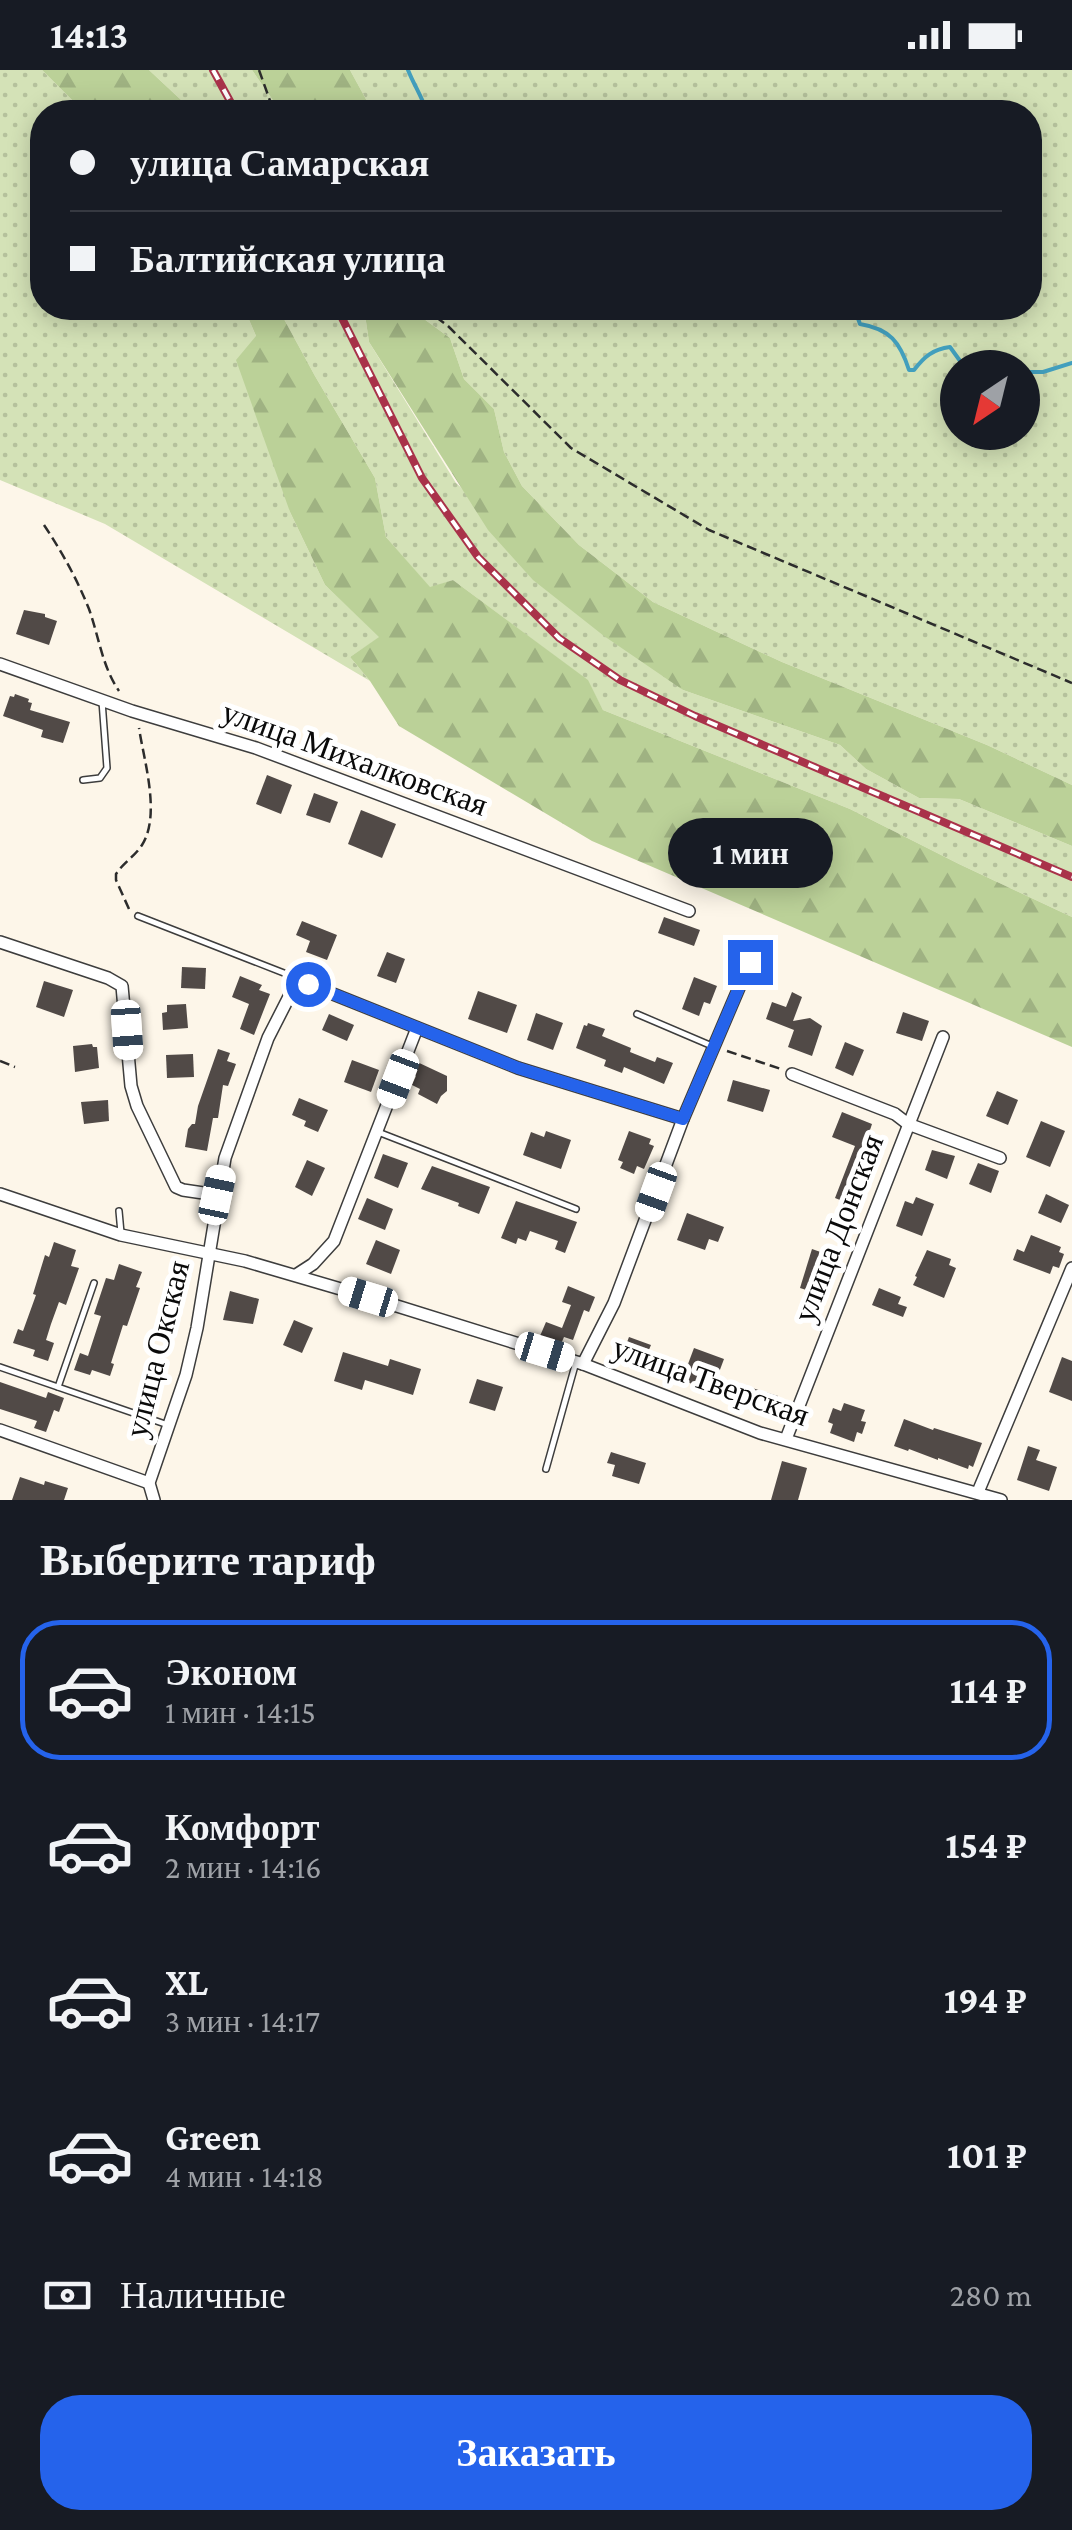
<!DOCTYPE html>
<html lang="ru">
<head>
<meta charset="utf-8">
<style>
  body { margin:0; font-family:"Crimson Pro",serif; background:#242831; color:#f1f3f6; height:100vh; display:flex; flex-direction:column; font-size:38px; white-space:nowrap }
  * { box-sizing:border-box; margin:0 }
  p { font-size:32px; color:#9ea1a6 }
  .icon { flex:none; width:55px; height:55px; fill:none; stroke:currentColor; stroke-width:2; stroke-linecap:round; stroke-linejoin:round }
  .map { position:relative; height:1430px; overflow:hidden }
  .sheet { display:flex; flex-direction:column; background:#171b24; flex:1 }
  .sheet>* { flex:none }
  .guide { position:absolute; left:30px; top:30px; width:1012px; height:220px; border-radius:40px; box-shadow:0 5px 25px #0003; display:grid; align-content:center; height:220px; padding:0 40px; background:#171b24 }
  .needle { width:65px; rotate:215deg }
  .fabs { position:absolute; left:940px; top:280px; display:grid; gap:20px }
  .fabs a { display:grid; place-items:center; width:100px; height:100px; border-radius:50%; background:#171b24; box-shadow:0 5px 25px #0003; font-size:50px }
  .end { position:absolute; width:45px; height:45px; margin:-22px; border:12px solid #2563eb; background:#fff; box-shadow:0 0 0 5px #fff }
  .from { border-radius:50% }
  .bubble { position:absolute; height:70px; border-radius:35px; background:#171b24; box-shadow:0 5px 25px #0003; font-size:32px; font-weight:700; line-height:70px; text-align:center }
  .car { position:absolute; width:30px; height:60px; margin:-30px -15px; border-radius:12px; box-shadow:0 0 8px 2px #0007; background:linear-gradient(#fff 24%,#345 0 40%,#fff 0 76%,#345 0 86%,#fff 0) }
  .guide b { display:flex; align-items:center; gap:35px; height:95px; font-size:38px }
  .guide b+b { border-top:2px solid #363941 }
  .guide i { width:25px; height:25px; background:#f1f3f6 }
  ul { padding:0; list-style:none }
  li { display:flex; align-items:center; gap:30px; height:140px; margin:0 20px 15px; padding:0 20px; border:5px solid transparent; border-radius:40px }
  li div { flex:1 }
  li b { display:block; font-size:38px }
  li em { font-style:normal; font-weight:700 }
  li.selected { border-color:#2563eb }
  li>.icon { width:90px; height:90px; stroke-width:1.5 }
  h2 { padding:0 40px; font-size:45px; line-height:120px }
  .pay { display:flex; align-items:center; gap:25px; height:110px; padding:0 40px; font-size:38px }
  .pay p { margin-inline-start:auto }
  .cta { display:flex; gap:20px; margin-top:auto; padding:20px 40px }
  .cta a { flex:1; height:115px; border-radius:40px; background:#2563eb; color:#fff; font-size:40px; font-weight:700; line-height:115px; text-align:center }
  .status { display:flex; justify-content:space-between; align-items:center; height:70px; padding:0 50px; background:#171b24; direction:ltr }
  .status svg { height:28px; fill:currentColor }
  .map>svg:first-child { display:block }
</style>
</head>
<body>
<div class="status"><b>14:13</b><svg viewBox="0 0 49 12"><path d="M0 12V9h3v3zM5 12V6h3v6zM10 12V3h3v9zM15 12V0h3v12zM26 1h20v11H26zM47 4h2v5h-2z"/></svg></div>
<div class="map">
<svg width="1072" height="1430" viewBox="0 0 1072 1430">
  <defs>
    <pattern id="grass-dots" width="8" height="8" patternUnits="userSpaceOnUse" patternTransform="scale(2.5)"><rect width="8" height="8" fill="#d4e2b7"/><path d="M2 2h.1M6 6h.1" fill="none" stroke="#b5c19c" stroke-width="1.8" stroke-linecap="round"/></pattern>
    <pattern id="forest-firs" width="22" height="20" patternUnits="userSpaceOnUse" patternTransform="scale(2.5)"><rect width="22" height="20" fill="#bbd198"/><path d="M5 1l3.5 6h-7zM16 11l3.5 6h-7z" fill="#9fb282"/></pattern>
  </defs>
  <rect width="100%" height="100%" fill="#fdf6e9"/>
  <g fill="url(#grass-dots)" fill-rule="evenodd">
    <path d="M0,0h42l42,42h-42v196h202l12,28 34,176 35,73 55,52 -30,20 20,24 -265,-157 -105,-44z"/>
    <path d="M149,0h103l29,42h-87z"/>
    <path d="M350,0h722v715l-85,-40 -205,-83 -129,-60 -74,-57 -57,-59 -18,-34 -10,-43 -30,-30 -14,-41 -41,-30h621v-196h-657zM958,298h64v64h-64z"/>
    <path d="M278,238h86l5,34 87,141 227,207 157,55 26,24 53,29 40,1 113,47v71l-113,-53 -109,-55 -247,-99 -16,-30 -134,-100 -23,8 -44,-51 -11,-59 -60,-102z"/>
  </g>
  <g fill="url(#forest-firs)">
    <path d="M42,0h107l45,42h-110z"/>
    <path d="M252,0h98l23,42h-92z"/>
    <path d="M244,238h34l37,68 60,102 11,59 44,50 23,-7 135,100 15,30 247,99 109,55 113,53v130l-480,-206 -193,-115 -29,-45 -20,-24 29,-20 -54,-52 -35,-73 -54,-152 20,-24z"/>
    <path d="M364,238h45l41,30 14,41 30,30 10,43 18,34 57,59 74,57 129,60 205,83 85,40v61l-113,-47 -40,-1 -53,-29 -26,-24 -157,-55 -79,-54 -71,-56 -45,-50 -119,-188z"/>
  </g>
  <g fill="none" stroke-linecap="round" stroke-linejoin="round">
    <g stroke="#429fbd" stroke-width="4">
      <path d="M408,0c6,15 14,27 19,42"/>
      <path d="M850,238l6,5 4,11c30,5 40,18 49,46h5c10,-13 19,-21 36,-23l13,18 34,-2 8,5"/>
      <path d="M1022,302h21l29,-9"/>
    </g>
  </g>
  <g fill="#514a47">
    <path d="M24,540l21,4v3l12,4 -8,24 -33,-11z"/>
    <path d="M15,624l14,5 -1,3 4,1 -2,7 40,12 -7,21 -22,-6 2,-7 -40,-14 7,-20 4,1z"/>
    <path d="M267,705l25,10 -11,29 -25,-10z"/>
    <path d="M314,723l24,9 -8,21 -24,-8z"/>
    <path d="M361,740l35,14 -14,34 -34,-14z"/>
    <path d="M664,847l36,13 -6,16 -36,-13z"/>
    <path d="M302,851l35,14 -10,25 -21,-8 4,-11 -14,-6z"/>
    <path d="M387,882l18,7 -9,24 -19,-7z"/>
    <path d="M182,897l24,1 -1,21 -24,-1z"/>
    <path d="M240,906l22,9 -3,5 11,4 -16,41 -14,-6 9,-25 -17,-7z"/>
    <path d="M694,907l23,9 -7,18 -6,-2 -5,14 -17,-7z"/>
    <path d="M44,911l29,9 -9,27 -28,-10z"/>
    <path d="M478,921l39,14 -10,28 -39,-14z"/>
    <path d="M792,922l10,5 -9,24 17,-3 12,8 -10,30 -24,-9 6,-17 -28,-11 6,-17 14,5z"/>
    <path d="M186,934l2,24 -25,2 -1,-17 5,-1v-7z"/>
    <path d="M903,942l26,9 -7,20 -26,-8z"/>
    <path d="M536,943l27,10 -10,27 -26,-10z"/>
    <path d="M329,944l25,11 -7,16 -25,-11z"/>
    <path d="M588,953l17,6 -3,7 29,12 -1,4 25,10 2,-5 16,6 -9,21 -40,-17 -2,6 -18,-7 2,-6 -30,-12 8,-23 3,1z"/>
    <path d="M845,972l19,8 -11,26 -18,-8z"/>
    <path d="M92,974l1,3h4l2,21 -24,4 -2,-26z"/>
    <path d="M218,979l12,4 -3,8 9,3 -8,22 -5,-1 -5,33h-5l-6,33 -22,-4 3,-18 4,-5h3l3,-18z"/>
    <path d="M193,984l1,23 -27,1 -1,-23z"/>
    <path d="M352,990l27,10 -8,22 -27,-10z"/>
    <path d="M415,991l32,15v15l-6,5 -4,8 -19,-10 2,-5 -8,-4 4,-9 -6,-4z"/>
    <path d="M733,1010l37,10 -7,22 -36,-11z"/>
    <path d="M997,1021l21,9 -10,25 -22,-9z"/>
    <path d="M299,1028l29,12 -10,22 -14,-6 2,-5 -14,-6z"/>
    <path d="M108,1030l1,21 -25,3 -3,-22z"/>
    <path d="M842,1042l30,12 -4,12 5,2 -10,28 12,4 -15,38 -25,-10 20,-52 -23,-9z"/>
    <path d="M1041,1051l24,10 -15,36 -24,-10z"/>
    <path d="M546,1061l25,9 -10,29 -38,-14 8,-23 13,5z"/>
    <path d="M629,1061l22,8 -2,5 5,2 -10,23 -7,-3 -3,8 -14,-6 3,-6 -5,-2z"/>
    <path d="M932,1080l23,6 -8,23 -22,-9z"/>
    <path d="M383,1084l25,9 -10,25 -24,-10z"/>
    <path d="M307,1090l18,8 -13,28 -17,-9z"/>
    <path d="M978,1093l21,8 -8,22 -22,-9z"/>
    <path d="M432,1096l58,21 -11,27 -21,-8 1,-3 -38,-14z"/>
    <path d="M1046,1124l23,11 -8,18 -23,-10z"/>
    <path d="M916,1127l18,7 -12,32 -26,-10 9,-25 8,3z"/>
    <path d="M367,1128l26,11 -8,21 -27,-11z"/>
    <path d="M516,1131l61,21 -12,31 -10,-4 3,-8 -28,-10 -4,10 -8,-3 -2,6 -15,-6z"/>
    <path d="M687,1143l37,14 -6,15 -9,-3 -4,11 -28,-10z"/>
    <path d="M1031,1165l30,12 -2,5 5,2 -5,14 -6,-2 -3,8 -37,-14 4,-11 7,3z"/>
    <path d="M376,1170l24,10 -9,24 -25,-10z"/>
    <path d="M54,1172l22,8 -5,16 8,2 -13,37 -7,-3 -8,22 -5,16 8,3 -6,18 -15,-5 2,-6 -22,-7 5,-14 5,2 13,-36 -3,-1 12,-39 4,2z"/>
    <path d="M812,1179l17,6 -10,39 -19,-6z"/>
    <path d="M927,1180l24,9 -2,6 7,3 -12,30 -31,-13 4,-8 -2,-1z"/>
    <path d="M119,1194l23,8 -6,15 4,1 -13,38 -4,-1 -12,38 3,1 -4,12 -18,-6 -2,5 -16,-5 6,-17 8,3 13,-40 -7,-2 12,-36 8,2z"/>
    <path d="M568,1216l27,11 -6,15 -5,-2 -11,30 -9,-3 -3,7 -21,-8 6,-14 16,6 9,-23 -9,-3z"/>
    <path d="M879,1218l22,9 -3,7 9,3 -4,10 -31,-12z"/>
    <path d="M230,1221l29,8 -6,25 -30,-4z"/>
    <path d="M294,1250l19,8 -11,25 -19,-8z"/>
    <path d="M629,1267l22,8 -3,7 40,12 6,-16 30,11 -12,32 -79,-28 -2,5 -12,-5z"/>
    <path d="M343,1282l45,14 2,-7 31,10 -8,26 -48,-15 -3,10 -28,-9z"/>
    <path d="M1062,1287l10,4v40l-23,-9z"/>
    <path d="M477,1309l26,8 -8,24 -26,-8z"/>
    <path d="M0,1312l46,16 2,-6 16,6 -5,14 -5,-2 -8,22 -12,-4 3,-7 -37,-12z"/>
    <path d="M746,1316l32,10 -6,20 -32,-10z"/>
    <path d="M844,1333l21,7 -4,11 5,1 -4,12 -5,-2 -3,10 -24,-9 3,-9 -5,-2 5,-14 8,3z"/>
    <path d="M904,1349l29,11 1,-2 48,15 -9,24 -4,-2 -1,4 -30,-11v2l-29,-11 -1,2 -14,-5z"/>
    <path d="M1028,1376l12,4 -4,10 21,7 -8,24 -32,-11z"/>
    <path d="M611,1382l35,11 -7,21 -27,-8 3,-11 -8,-2z"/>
    <path d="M782,1391l25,7 -9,32h-27z"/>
    <path d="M20,1407l24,8 1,-4 23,7 -4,12h-52z"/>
  </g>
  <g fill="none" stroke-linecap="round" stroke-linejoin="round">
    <g stroke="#3d3d3d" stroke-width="8">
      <g id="service">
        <path d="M83,710l17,-2 7,-10 -5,-67"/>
        <path d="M138,846l151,59 6,8"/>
        <path d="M637,944l75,32"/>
        <path d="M378,1062l198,77"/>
        <path d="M119,1141l2,22"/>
        <path d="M0,1297l168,58"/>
        <path d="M58,1317l36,-104"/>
        <path d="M546,1399l30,-107"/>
      </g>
    </g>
    <g stroke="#3d3d3d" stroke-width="14">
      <g id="minor">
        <path d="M0,594l132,47 124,37 433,163"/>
        <path d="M0,872l108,36 14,8 9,100 6,20 39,81 7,3 34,5"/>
        <path d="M792,1004l103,40 13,10 92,34"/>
        <path d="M0,1124l121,41 124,26 123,36 215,67 177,69 241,67"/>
        <path d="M296,1205l17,-11 21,-23 83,-213"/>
        <path d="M583,1294l31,-61 69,-184 67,-157"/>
        <path d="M0,1360l149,53"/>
        <path d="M786,1369l157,-402"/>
        <path d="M978,1422l94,-224"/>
        <path d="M154,1430l-5,-17 37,-108 11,-47 28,-170 43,-120 26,-51 14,-3 210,84 165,51"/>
      </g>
    </g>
    <g stroke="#2c2c2c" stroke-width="2.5" stroke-dasharray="10 5" stroke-linecap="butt">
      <path d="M259,0l15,42"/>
      <path d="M424,238l24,18 123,122 138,82 363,153"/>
      <path d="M44,455c18,27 33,54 45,84 10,28 13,57 30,82"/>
      <path d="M129,839l-13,-29v-6c7,-11 19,-18 26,-29 19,-30 2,-84 -3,-117"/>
      <path d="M727,981l54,18"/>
      <path d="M0,991l15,6"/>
    </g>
    <use href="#service" stroke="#fff" stroke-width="5"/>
    <use href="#minor" stroke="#fff" stroke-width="11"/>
    <g stroke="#a9324a" stroke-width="8">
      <g id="rail">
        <path d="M213,0l23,42"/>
        <path d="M337,238l85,170 56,79 81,81 61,42 75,36 377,161"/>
      </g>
    </g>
    <use href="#rail" stroke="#fff" stroke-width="4" stroke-dasharray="11" stroke-linecap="butt"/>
  </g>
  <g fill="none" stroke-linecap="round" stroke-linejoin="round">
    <path stroke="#2563eb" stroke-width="12" d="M308,914l210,84 165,51 67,-157"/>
  </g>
  <g text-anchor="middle" stroke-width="10" stroke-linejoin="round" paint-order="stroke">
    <g font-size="32" fill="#0a0a0a" stroke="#fff">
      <text transform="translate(355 688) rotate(20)" y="11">улица Михалковская</text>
      <text transform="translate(838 1158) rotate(-69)" y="11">улица Донская</text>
      <text transform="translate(157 1279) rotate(-76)" y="11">улица Окская</text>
      <text transform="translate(711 1311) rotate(20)" y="11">улица Тверская</text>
    </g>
  </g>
</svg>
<div class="fabs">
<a><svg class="needle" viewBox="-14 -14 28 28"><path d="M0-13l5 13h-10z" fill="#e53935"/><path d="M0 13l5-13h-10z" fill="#9ea1a6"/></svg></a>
</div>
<i class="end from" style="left:308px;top:914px"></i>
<i class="end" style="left:750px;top:892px"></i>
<div class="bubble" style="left:668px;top:748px;width:165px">1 мин</div>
<i class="car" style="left:127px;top:960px;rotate:176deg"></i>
<i class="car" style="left:398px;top:1009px;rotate:201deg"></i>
<i class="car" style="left:656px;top:1122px;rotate:200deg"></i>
<i class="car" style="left:217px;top:1125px;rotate:12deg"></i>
<i class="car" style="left:368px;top:1227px;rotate:287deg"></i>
<i class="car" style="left:545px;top:1282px;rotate:107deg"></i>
<div class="guide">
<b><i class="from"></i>улица Самарская</b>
<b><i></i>Балтийская улица</b>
</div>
</div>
<section class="sheet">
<h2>Выберите тариф</h2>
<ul>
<li class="selected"><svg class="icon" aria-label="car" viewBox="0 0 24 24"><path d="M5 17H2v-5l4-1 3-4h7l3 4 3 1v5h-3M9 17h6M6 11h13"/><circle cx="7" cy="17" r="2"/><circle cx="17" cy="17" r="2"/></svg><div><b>Эконом</b><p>1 мин · 14:15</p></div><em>114 ₽</em></li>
<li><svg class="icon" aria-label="car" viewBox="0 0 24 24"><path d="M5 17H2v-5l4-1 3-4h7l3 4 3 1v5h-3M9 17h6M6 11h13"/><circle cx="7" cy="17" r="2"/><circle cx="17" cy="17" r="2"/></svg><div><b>Комфорт</b><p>2 мин · 14:16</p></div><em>154 ₽</em></li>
<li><svg class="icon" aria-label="car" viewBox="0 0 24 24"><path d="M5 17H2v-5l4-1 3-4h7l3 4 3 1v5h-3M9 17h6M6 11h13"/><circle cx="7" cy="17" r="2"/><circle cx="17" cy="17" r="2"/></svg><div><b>XL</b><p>3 мин · 14:17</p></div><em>194 ₽</em></li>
<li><svg class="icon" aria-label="car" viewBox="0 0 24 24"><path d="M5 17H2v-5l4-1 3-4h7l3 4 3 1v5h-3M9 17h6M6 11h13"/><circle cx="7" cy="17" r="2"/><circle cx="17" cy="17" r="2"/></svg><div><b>Green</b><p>4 мин · 14:18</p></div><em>101 ₽</em></li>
</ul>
<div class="pay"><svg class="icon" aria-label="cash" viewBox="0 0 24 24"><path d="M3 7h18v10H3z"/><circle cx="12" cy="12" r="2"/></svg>Наличные<p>280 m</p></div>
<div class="cta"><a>Заказать</a></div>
</section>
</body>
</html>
